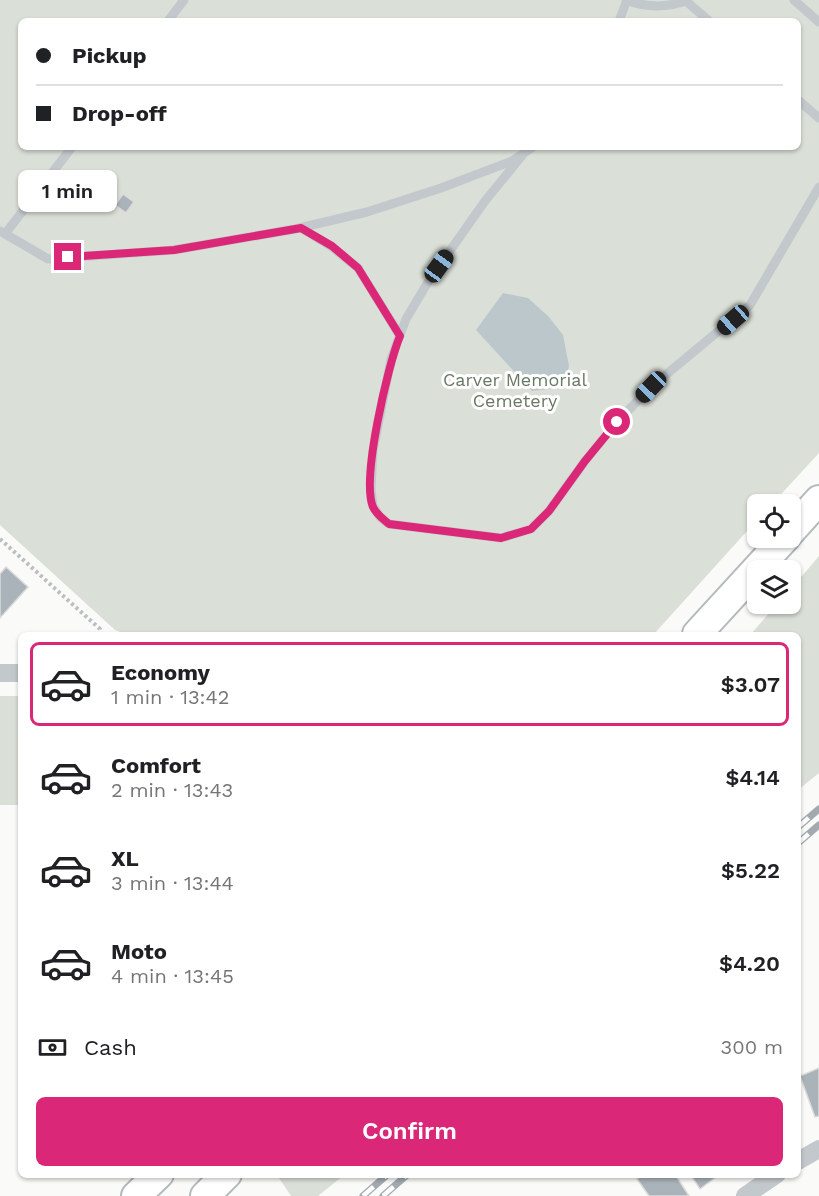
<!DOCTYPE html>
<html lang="en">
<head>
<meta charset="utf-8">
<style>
  body { margin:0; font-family:"Work Sans",sans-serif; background:#f2f2f2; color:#202124; height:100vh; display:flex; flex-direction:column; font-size:22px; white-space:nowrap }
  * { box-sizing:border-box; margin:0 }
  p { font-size:20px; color:#757577 }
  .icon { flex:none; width:33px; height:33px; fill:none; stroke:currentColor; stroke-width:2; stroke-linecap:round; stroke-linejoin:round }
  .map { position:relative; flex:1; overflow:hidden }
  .drawer { position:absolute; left:18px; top:632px; width:783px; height:546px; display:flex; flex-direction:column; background:#fff; border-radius:9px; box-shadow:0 2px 4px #0004 }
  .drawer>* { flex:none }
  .guide { position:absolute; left:18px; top:18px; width:783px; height:132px; border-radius:9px; box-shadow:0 2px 4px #0004; display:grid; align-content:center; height:132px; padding:0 18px; background:#fff }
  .fabs { position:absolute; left:747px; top:494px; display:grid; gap:12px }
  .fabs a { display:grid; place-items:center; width:54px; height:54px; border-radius:9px; background:#fff; box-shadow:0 2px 4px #0004; font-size:30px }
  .end { position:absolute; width:27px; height:27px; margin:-14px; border:8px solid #db2777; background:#fff; box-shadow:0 0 0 3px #fff }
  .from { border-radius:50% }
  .bubble { position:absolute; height:42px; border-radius:9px; background:#fff; box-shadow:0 2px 4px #0004; font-size:20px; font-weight:600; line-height:42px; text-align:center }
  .car { position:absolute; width:18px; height:36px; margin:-18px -9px; border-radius:8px; box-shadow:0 0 4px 2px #0007; background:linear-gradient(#222 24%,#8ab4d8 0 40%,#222 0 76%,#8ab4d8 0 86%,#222 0) }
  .guide b { display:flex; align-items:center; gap:21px; height:57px; font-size:22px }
  .guide b+b { border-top:2px solid #e0e0e0 }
  .guide i { width:15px; height:15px; background:#202124 }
  ul { padding:10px 0 0; list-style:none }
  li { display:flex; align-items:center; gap:18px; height:84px; margin:0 12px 9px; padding:0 6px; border:3px solid transparent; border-radius:9px }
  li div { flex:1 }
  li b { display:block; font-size:22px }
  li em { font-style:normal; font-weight:600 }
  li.selected { border-color:#db2777 }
  li>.icon { width:54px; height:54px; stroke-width:1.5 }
  .pay { display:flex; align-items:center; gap:15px; height:66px; padding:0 18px; font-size:22px }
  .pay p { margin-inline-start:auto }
  .primary-button { display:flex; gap:12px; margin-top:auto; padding:12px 18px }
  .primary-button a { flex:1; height:69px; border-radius:9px; background:#db2777; color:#fff; font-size:24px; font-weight:600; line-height:69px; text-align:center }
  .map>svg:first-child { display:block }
</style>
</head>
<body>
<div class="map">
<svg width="819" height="1196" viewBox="0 0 819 1196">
  <rect width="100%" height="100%" fill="#fafaf8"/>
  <g fill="#dadfd7" fill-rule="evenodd">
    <path d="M0,0h819v453l-47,51h-14l-1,16 -103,114h-529l-10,-4 -115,-105zM21,21h777v126h-777z"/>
    <path d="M819,556v217l-21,17v-156h-47l27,-31h12l1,-14z"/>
    <rect x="0" y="696" width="21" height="109"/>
    <path d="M277,1175v-1l67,1 -26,21h-27z"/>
  </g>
  <path fill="#bbc7cb" d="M503,293l25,5 20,18 15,19 6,31 -5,21 -32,4 -56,-61z"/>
  <g fill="#aab3b9" stroke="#dcdcda" stroke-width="1.5">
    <path d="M123,194l11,8 -8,11 -11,-8z"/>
    <path d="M6,567l22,20 -28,31v-44z"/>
    <path d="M819,1068v48l-4,1 -15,-41z"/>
    <path d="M644,1174h31l14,22h-40l-12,-17z"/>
    <path d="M690,1174h30l-20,15z"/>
  </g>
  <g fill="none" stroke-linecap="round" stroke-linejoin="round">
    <g stroke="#b5babe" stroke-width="32">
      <g id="primary">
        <path d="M790,532l29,-32"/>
        <path d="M697,634l89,-97"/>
        <path d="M136,1196l23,-22"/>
        <path d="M205,1196l22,-22"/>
      </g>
    </g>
    <path stroke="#bbbfc2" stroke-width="4" stroke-dasharray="3 3" stroke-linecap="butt" d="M0,539l100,90v5"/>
    <g stroke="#c3c8cc" stroke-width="9">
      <path d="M626,0c21,8 41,8 62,0"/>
      <path d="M794,0l25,22"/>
      <path d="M686,1l23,20"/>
      <path d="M168,21l16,-21"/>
      <path d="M619,21l8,-21"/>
      <path d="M798,100l21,18"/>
      <path d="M525,152l-40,49 -57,81 -22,37 -15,40 -18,92 -2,38 2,17 7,11 9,7 112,14 30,-9 18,-18 36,-50 32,-39 34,-35 99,-82 69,-118"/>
      <path d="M301,228l31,19 26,21 42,68"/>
      <path d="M0,231l48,28 126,-9 121,-21 72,-17 74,-24 71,-27 21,-14"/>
      <path d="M5,234l67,-87"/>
    </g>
    <g stroke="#c3c8cc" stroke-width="18">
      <path d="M0,673h21"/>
      <path d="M798,1161l21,-12"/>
      <path d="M745,1196l32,-22"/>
    </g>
    <use href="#primary" stroke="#fff" stroke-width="28"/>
    <g stroke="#a2aab0" stroke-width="7">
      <g id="rail">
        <path d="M798,827l21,-18"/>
        <path d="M798,843l21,-18"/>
        <path d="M363,1196l25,-22"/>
        <path d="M383,1196l25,-22"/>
      </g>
    </g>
    <use href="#rail" stroke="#fff" stroke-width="4.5" stroke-dasharray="14" stroke-linecap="butt"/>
  </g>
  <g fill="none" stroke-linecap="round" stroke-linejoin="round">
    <path stroke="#db2777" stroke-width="8" d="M68,257l106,-7 127,-22 31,18 26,22 42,68c-12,29 -39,143 -27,171 3,7 10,12 16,17l112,14 30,-9 18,-18 36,-50 32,-39"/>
  </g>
  <g text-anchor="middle" stroke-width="6" stroke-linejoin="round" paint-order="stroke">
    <g font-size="18" fill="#687a64" stroke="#fff">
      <text x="515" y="386">Carver Memorial<tspan x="515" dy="21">Cemetery</tspan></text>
    </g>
  </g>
</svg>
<div class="fabs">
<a><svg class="icon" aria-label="locate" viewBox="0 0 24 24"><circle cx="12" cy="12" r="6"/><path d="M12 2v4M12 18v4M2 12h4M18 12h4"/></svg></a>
<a><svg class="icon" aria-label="layers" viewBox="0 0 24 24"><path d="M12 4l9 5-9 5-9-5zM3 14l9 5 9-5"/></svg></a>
</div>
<i class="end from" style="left:617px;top:422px"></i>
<i class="end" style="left:68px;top:257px"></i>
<div class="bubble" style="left:18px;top:170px;width:99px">1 min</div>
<i class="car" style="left:439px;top:266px;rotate:36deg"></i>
<i class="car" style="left:733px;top:320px;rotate:229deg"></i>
<i class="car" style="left:651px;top:387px;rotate:224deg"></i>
<div class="guide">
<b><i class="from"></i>Pickup</b>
<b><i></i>Drop-off</b>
</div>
<section class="drawer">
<ul>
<li class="selected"><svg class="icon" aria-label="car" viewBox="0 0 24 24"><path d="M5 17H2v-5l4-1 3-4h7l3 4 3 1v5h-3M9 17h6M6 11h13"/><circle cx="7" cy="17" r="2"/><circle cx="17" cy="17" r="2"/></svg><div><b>Economy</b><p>1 min · 13:42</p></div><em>$3.07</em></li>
<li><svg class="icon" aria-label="car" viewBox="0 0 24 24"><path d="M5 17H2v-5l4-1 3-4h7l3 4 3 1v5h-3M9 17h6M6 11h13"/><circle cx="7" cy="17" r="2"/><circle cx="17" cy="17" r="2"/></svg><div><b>Comfort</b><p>2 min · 13:43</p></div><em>$4.14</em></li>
<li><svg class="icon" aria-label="car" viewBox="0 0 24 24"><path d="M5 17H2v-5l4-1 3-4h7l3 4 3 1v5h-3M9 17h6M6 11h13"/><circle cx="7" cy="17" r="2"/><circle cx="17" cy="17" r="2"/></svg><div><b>XL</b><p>3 min · 13:44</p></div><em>$5.22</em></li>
<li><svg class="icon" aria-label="car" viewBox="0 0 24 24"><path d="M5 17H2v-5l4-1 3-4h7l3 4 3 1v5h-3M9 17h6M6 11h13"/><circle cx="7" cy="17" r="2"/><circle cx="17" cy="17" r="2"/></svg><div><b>Moto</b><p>4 min · 13:45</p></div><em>$4.20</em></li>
</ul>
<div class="pay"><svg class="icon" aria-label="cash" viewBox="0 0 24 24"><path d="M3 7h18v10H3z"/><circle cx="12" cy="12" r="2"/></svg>Cash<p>300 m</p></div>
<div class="primary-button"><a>Confirm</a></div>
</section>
</div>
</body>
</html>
